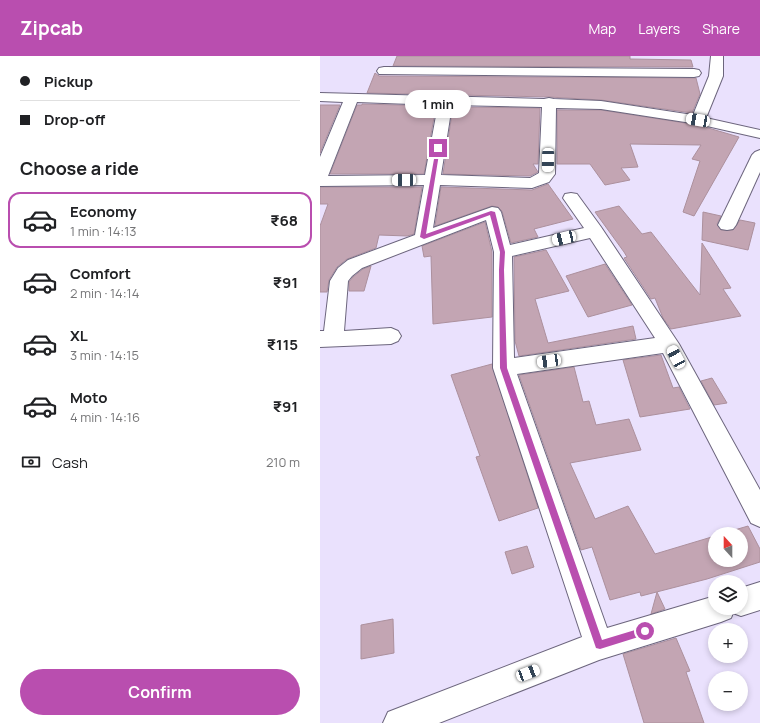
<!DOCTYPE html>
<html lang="en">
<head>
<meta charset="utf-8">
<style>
  body { margin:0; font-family:Manrope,sans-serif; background:#f2f2f2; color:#202124; height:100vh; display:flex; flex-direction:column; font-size:15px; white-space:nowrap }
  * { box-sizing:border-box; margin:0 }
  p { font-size:13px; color:#757577 }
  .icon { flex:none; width:22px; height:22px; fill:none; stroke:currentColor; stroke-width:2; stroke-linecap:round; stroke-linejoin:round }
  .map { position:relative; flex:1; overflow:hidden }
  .sheet { display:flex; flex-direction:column; background:#fff; width:320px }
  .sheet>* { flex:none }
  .hud { display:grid; align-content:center; height:88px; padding:0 20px; background:#fff }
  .needle { width:26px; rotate:339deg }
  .buttons { position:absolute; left:388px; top:471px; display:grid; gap:8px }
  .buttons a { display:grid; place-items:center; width:40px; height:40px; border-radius:50%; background:#fff; box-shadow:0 2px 6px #0003; font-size:20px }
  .end { position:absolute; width:18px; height:18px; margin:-9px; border:5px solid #b94eaf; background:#fff; box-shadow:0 0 0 2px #fff }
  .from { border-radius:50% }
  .bubble { position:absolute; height:28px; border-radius:14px; background:#fff; box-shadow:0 2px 6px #0003; font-size:13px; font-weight:700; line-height:28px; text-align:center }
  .car { position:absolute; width:12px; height:24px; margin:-12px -6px; border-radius:5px; box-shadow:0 0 3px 1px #0007; background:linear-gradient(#fff 24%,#345 0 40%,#fff 0 76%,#345 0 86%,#fff 0) }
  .hud b { display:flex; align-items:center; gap:14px; height:38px; font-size:15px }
  .hud b+b { border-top:1px solid #e0e0e0 }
  .hud i { width:10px; height:10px; background:#202124 }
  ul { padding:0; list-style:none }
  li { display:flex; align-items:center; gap:12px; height:56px; margin:0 8px 6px; padding:0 12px; border:2px solid transparent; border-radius:12px }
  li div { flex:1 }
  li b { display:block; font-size:15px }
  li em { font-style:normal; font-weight:700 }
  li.active { border-color:#b94eaf }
  li>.icon { width:36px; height:36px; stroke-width:1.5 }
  h2 { padding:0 20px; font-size:18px; line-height:48px }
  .pay { display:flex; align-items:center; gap:10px; height:44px; padding:0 20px; font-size:15px }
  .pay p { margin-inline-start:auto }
  .button { display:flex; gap:8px; margin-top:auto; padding:8px 20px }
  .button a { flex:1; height:46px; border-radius:24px; background:#b94eaf; color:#fff; font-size:16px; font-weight:700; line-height:46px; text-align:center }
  header { display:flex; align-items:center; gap:24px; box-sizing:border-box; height:56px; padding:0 20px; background:#b94eaf; color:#fff }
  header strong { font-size:19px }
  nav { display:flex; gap:22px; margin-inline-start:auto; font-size:14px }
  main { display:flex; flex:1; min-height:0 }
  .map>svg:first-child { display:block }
</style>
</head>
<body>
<header>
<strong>Zipcab</strong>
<nav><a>Map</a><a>Layers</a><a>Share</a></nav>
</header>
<main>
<section class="sheet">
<div class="hud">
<b><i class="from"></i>Pickup</b>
<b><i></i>Drop-off</b>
</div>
<h2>Choose a ride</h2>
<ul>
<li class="active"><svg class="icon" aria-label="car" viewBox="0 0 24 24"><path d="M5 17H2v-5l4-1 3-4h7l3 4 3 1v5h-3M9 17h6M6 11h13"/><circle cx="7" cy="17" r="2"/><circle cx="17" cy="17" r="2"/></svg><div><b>Economy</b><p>1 min · 14:13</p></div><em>₹68</em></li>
<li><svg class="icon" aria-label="car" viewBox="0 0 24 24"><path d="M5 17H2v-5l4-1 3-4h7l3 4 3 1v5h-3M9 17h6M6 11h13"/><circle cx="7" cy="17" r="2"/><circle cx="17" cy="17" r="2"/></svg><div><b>Comfort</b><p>2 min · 14:14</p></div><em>₹91</em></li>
<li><svg class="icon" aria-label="car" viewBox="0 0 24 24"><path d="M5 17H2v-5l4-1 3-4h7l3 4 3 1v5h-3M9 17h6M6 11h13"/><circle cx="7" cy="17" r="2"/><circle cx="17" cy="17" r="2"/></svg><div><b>XL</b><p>3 min · 14:15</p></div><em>₹115</em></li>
<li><svg class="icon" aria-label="car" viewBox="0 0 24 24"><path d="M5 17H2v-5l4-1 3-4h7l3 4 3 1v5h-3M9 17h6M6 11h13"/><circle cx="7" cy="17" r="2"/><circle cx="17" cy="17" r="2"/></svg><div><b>Moto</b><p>4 min · 14:16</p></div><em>₹91</em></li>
</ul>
<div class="pay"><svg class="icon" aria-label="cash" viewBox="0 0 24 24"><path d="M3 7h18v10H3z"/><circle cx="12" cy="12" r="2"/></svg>Cash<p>210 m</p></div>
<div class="button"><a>Confirm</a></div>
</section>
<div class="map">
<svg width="440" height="667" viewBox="0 0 440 667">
  <rect width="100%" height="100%" fill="#eae1fd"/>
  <g fill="#c3a5b3" stroke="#ac909d">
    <path d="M77,0h233v3l61,1 2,7 -300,-1z"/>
    <path d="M55,17l4,3 317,2 4,16 -8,19 -91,-13 -52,-3 -182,-4z"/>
    <path d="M42,48l74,2 -12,68h-94l27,-69h5z"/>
    <path d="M0,49h20l-20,48z"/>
    <path d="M133,51l87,1 -2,56h-5l5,8 -8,4 -87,-2z"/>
    <path d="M237,54h44l97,15 41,12 -45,79 -11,-4 17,-51 -8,-2 9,-14 -71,-1 8,23 -17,1 9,12 -25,5 -15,-21h-33z"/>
    <path d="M228,128l25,35 -39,10 4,8 -27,6 -9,-32 -4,-4 -6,-1 -57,20 6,-39 91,3z"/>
    <path d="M0,131h102l-8,47 -7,2 -28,-1 -3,13 -29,11 -10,8 -8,13 -2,12h-7v-66l8,-22h-8z"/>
    <path d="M299,150l23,28 9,-2 49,63 2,-52 29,45 -8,1 18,27 -70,13 -8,-11 -8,-20 -4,1 -27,-41 3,-1 -3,-5 -29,-40z"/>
    <path d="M383,156l18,4 -4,8 4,6h12l7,-10 15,3 -7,27 -46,-10z"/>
    <path d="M165,166l7,30v65l-59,7 -2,-68 -7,1 -2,-11z"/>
    <path d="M226,194l23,41 -34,8 13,44 85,-17 3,13 -117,17 -4,-15 -1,-84z"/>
    <path d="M285,208l27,41 -44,12 -22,-41z"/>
    <path d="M51,210l-7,25h-15v-9l4,-5 10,-8z"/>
    <path d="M341,299l12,33 6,-1 11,22 -50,8 -17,-57z"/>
    <path d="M172,308l46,144 -39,13 -23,-64 4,-1 -29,-81z"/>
    <path d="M254,311l9,35 6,-1 7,24 33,-6 12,31 -71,13 25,56 33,-13 27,48 60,-18v24h26v-26h-20l27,-8 12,23v13l-53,17 -66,17 -1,-4 -30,8 -18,-53 -11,3 -62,-175z"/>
    <path d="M392,322l15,25 -13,2 -13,-24z"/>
    <path d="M207,490l7,21 -22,7 -7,-22z"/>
    <path d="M337,536l8,17 -14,5z"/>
    <path d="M73,563l1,34 -33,6v-34z"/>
    <path d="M356,582l14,33 -4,1 18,51h-60l-21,-69z"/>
  </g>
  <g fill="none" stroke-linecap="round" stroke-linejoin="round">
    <g stroke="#6c657d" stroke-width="2">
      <g id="street">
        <path d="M391,0h12v20l-17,42 54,12v8l-62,-14 -97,-15 -45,-1 -1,66 -6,8 -17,6 -92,-3 -7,43 59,-21 6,1 3,4 9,33 74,-17 -21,-30 2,-4 6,-1 6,1 24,33 78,117 81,146v37l-9,-4 -88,-170 -146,21 90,254 108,-32v12h26v-20l19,-6v28l-19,6 -8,-3 -2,5 -10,4 -122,38 -160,63h-56l5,-11 194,-75 -89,-269 1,-116 -8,-32 -124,48 -10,8 -4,5 -4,50 47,-3 7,3 3,5 -3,5 -7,3 -71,3v-16h4l6,-50 8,-13 10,-8 67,-25 9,-50 -104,1v-29l23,-55 -23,-1v-8l224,6 5,-1 5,1 47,2 92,14 16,-39zM37,46l81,3 -13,70 -97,1zM132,49l90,2 -3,66 -9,5 -89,-3zM270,182l65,100 -141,20 -2,-102z"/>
        <path d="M64,11l310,2 5,1 2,3 -2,3 -5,1 -315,-3 -2,-3 2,-3z"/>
        <path d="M440,94v22l-24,53 -3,4 -6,1 -6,-1 -3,-4 34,-70 3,-3z"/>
      </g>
    </g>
    <use href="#street" fill="#fff" fill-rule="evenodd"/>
  </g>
  <path fill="#b94eaf" d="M118,91l2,1 -14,86 65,-23 4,1 10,40 -1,18 3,98 95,272 43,-13 3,1 1,3 -1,3 -48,15 -4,-1 -96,-280 -1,-98 1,-18 -10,-37 -66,24 -4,-2 16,-89z"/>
</svg>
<div class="buttons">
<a><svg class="needle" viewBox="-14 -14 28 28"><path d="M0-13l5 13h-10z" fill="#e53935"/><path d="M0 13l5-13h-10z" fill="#757577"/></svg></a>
<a><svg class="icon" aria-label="layers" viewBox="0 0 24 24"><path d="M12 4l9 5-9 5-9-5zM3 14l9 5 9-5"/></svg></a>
<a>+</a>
<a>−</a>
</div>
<i class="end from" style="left:325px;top:575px"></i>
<i class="end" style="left:118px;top:92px"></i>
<div class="bubble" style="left:85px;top:34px;width:66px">1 min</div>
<i class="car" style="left:378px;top:64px;rotate:280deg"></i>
<i class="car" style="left:228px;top:104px;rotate:181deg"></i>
<i class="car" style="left:84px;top:124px;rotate:269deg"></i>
<i class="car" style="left:244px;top:182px;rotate:257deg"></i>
<i class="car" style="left:356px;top:301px;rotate:332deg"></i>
<i class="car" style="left:229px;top:305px;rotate:262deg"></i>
<i class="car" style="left:208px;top:617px;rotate:69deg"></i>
</div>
</main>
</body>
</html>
